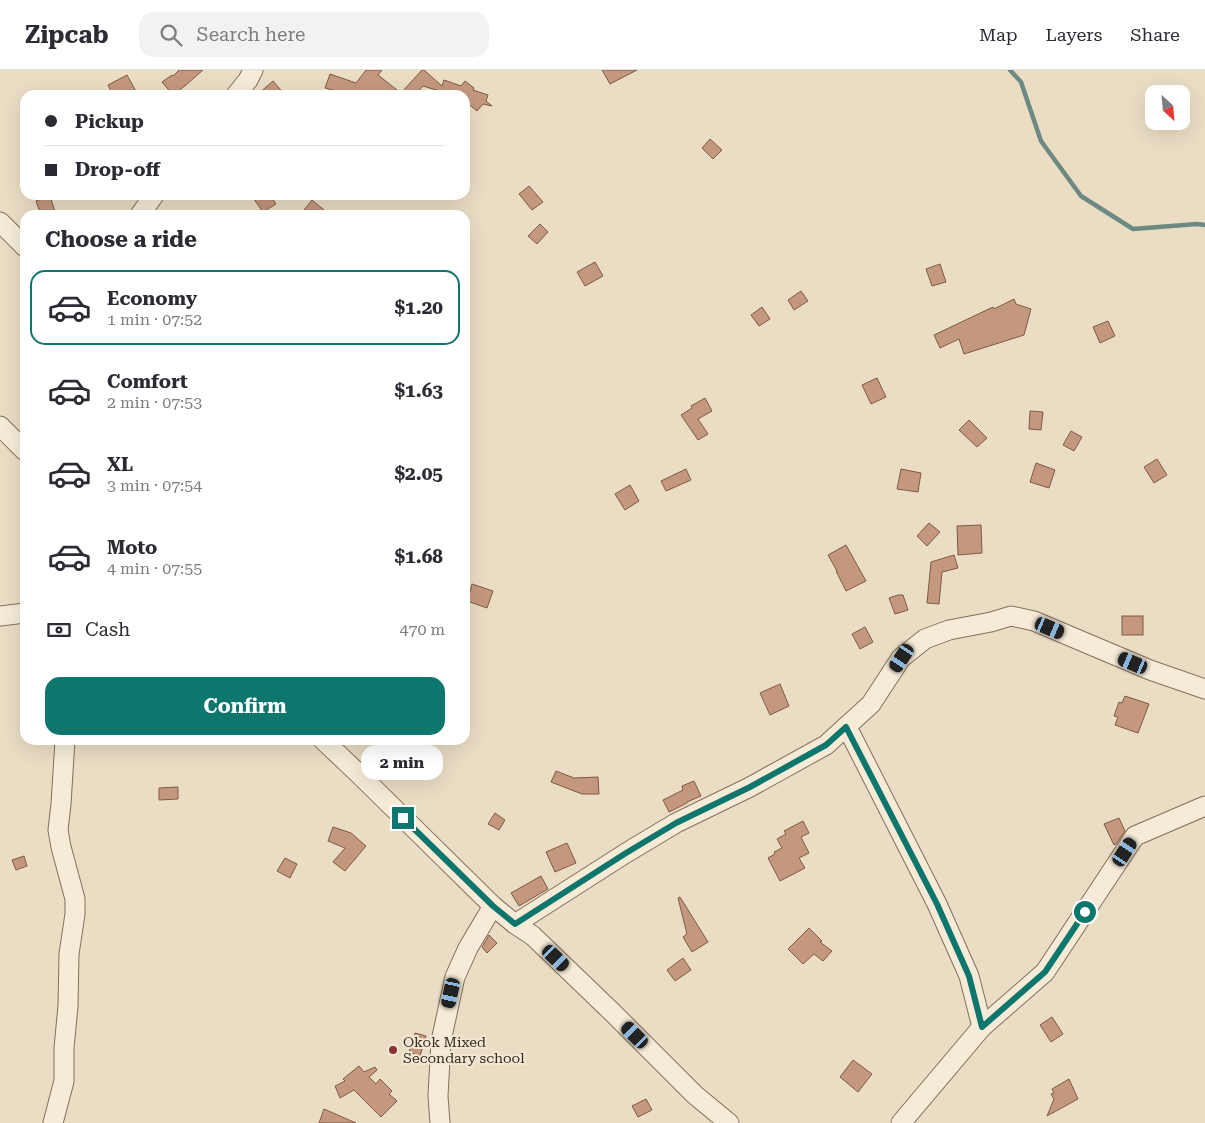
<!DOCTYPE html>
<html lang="en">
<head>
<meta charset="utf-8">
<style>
  body { margin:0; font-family:"Roboto Serif",serif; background:#f2f2f3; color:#2b2b33; height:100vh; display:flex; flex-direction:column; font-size:19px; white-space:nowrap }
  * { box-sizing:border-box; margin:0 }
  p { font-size:16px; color:#7c7c81 }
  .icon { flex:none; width:28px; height:28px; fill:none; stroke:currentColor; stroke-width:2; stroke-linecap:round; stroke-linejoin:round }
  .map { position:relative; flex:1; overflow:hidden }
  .sheet { position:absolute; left:20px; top:140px; width:450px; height:535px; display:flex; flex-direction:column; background:#fff; border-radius:15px; box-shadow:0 5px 20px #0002 }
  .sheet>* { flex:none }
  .banner { position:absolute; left:20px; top:20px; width:450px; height:110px; border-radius:15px; box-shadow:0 5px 20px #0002; display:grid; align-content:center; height:110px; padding:0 25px; background:#fff }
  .needle { width:32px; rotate:154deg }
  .buttons { position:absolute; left:1145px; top:15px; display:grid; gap:10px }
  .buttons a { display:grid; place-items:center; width:45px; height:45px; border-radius:10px; background:#fff; box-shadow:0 5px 20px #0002; font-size:25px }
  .end { position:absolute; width:22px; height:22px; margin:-11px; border:6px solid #0f766e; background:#fff; box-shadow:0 0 0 2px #fff }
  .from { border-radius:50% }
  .bubble { position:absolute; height:35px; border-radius:15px; background:#fff; box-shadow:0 5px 20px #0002; font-size:16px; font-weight:700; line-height:35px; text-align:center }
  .car { position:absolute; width:15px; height:30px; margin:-15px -8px; border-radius:6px; box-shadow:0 0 4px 1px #0007; background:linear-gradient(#222 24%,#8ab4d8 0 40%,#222 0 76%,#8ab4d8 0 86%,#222 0) }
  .banner b { display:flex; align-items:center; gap:18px; height:48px; font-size:19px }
  .banner b+b { border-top:1px solid #e1e1e2 }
  .banner i { width:12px; height:12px; background:#2b2b33 }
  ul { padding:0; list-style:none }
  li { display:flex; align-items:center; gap:15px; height:75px; margin:0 10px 8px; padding:0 15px; border:2px solid transparent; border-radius:15px }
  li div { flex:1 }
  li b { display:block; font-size:19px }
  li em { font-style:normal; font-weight:700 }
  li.current { border-color:#0f766e }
  li>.icon { width:45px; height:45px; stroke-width:1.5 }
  h2 { padding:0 25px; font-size:22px; line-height:60px }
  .pay { display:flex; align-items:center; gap:12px; height:55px; padding:0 25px; font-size:19px }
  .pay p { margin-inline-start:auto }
  .primary-button { display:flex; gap:10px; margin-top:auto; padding:10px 25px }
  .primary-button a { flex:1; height:58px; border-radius:15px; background:#0f766e; color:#fff; font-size:20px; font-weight:700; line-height:58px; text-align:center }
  header { display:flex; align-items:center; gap:30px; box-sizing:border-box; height:70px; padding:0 25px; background:#fff; border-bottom:1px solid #e1e1e2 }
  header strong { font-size:24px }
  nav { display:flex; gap:28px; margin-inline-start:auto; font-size:18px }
  .search { width:350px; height:45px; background:#f2f2f3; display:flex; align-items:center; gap:12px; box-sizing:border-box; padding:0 18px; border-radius:15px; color:#7c7c81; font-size:19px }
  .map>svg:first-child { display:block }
</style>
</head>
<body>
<header>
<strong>Zipcab</strong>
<div class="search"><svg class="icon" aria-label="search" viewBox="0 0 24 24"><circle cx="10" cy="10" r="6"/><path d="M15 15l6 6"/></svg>Search here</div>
<nav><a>Map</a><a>Layers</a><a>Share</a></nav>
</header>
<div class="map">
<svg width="1205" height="1053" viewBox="0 0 1205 1053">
  <rect width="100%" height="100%" fill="#eaddc4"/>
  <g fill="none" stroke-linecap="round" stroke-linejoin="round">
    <path stroke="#6d8a82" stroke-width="4.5" d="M1010,0l11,12 20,59 40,55 52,33 64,-5 8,1"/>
  </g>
  <g fill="#c4987e" stroke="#7f5a44">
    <path d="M179,0h24l-17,15 -13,10 -11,-13 10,-7 1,1z"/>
    <path d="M366,0h16l-4,5 23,18 21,-23h2l18,16 2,-6 17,6 4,-5 9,7 -1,2 15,5 -2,6 6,5 -9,-2 -6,7 -12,-10v-6h-12l-30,-9 -8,9h-77l2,-3 -15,-4 5,-14 26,9z"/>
    <path d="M602,0h35l-27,14z"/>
    <path d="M127,5l11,20h-25l-5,-10z"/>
    <path d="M273,11l12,14h-28z"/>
    <path d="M710,69l12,11 -9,9 -11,-11z"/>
    <path d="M529,116l14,16 -11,8 -13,-16z"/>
    <path d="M251,125h19l6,9 -13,8z"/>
    <path d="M50,126l6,19h-15l-5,-14z"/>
    <path d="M312,130l18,15h-30z"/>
    <path d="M540,154l8,8 -11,12 -9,-8z"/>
    <path d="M595,192l8,14 -18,10 -8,-14z"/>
    <path d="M940,194l6,18 -14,4 -6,-17z"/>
    <path d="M801,221l7,10 -14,9 -6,-10z"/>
    <path d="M1014,229l2,5 15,5 -7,26 -60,19 -5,-15 -19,9 -6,-13 59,-28 1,2z"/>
    <path d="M762,237l8,12 -11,7 -8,-11z"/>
    <path d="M1108,251l7,15 -15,7 -7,-16z"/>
    <path d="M877,308l9,19 -15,7 -9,-19z"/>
    <path d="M705,328l7,13 -14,8 10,15 -10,6 -17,-25 11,-7 -1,-2z"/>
    <path d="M1030,341l13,1 -2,18 -12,-1z"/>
    <path d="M969,350l18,18 -10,9 -18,-17z"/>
    <path d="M1071,361l11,6 -8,14 -11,-6z"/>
    <path d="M1157,389l10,16 -13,8 -10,-16z"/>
    <path d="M1036,393l19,7 -6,18 -19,-6z"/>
    <path d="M686,399l5,11 -25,11 -5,-10z"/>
    <path d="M901,399l20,4 -3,19 -21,-3z"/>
    <path d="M630,415l9,16 -14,9 -10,-16z"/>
    <path d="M929,453l11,9 -13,14 -10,-10z"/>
    <path d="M981,455l1,28 -24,2 -1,-29z"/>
    <path d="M846,475l20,36 -20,10 -10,-20h1l-9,-16z"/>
    <path d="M954,485l4,13 -16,4 -3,32 -12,-1 4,-41z"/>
    <path d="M472,514l21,7 -6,17 -20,-7z"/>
    <path d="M898,525h5l5,15 -13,4 -6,-16z"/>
    <rect x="1122" y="546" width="21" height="19"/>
    <path d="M865,557l8,15 -13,7 -8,-15z"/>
    <path d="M780,614l9,22 -19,9 -10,-22z"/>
    <path d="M1125,626l24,8 -11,29 -23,-8 3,-8 -4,-1 5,-14 3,1z"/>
    <path d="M556,701l18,7 24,-1 1,17h-17l-31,-12z"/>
    <path d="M694,711l7,15 -14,6v1l-18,9 -6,-12 20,-10 -1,-4z"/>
    <path d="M178,717v12l-19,1v-12z"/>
    <path d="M495,743l10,7 -6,10 -11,-6z"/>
    <path d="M1119,748l6,13 -9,13 -2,1 -10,-21z"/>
    <path d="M803,751l6,12 -8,4 8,16 -10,5 6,10 -25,13 -12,-23 7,-4 -1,-2 8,-4 -5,-9 9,-5 -2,-3z"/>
    <path d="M333,757l18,6 15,13 -21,25 -12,-9 12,-14 -17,-7z"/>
    <path d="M567,773l9,20 -21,9 -9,-20z"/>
    <path d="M24,786l3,10 -11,4 -4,-10z"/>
    <path d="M285,788l12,6 -7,14 -13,-7z"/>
    <path d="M541,806l7,13 -29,17 -8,-13z"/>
    <path d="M680,827l28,45 -16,10 -9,-15 4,-3 -9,-36z"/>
    <path d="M809,858l13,13 -2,1 12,9 -9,10 -9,-7 -11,10 -15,-15z"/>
    <path d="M489,865l8,8 -10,10 -5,-6z"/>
    <path d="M683,888l8,12 -16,11 -8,-11z"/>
    <path d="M1052,947l11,17 -12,8 -11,-17z"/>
    <path d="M415,963l11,3 -6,20 -11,-4z"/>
    <path d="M853,990l19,14 -14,18 -18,-15z"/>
    <path d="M359,996l5,6 11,-5 2,3 -8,7 7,7 4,-5 12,12 -3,3 8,7 -16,16 -27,-27 -14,8 -5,-12 10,-5 -2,-2z"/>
    <path d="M1069,1009l9,20 -31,17 7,-17 -3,-5 3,-1 -2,-4z"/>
    <path d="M646,1029l6,11 -14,7 -6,-11z"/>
    <path d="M324,1039l32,14h-37z"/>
  </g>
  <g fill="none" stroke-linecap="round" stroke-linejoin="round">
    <g stroke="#836f5c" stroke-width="21">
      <g id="minor">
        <path d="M236,25l12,-15 5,-10"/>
        <path d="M140,145l14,-20"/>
        <path d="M0,152l25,25"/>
        <path d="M0,356l25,25"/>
        <path d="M0,546l25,-3"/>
        <path d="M847,657l90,177 32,72 13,51"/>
        <path d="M323,670l38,36 132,130 22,18 18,12 79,76 83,83 34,28"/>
        <path d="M515,854l111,-71 50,-30 74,-36 76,-42 45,-41 30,-46 24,-19 24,-9 42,-8 20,-6 23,5 116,49 55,19"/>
        <path d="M53,1053l11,-42v-33l4,-42 1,-52 6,-40v-15l-14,-52 -3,-17 3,-26 4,-64"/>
        <path d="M440,1053l-2,-27 3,-55 14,-64 13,-29 25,-42"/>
        <path d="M901,1053l81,-96 63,-55 90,-136 70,-30"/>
      </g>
    </g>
    <use href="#minor" stroke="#f5ebd7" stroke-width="19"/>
  </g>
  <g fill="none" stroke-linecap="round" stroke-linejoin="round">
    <path stroke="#0f766e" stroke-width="6" d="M403,748l90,88 22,18 111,-71 50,-30 74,-36 76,-42 20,-18 91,177 32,72 13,51 63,-55 40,-60"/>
  </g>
  <circle fill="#8c3236" stroke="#f2e8d3" stroke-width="2" cx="393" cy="980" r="5"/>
  <g text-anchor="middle" stroke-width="4" stroke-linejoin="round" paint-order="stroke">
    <g font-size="14" fill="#34281f" stroke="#f2e8d3" text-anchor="start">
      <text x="403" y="977">Okok Mixed<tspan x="403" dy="16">Secondary school</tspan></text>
    </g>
  </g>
</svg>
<div class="buttons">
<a><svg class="needle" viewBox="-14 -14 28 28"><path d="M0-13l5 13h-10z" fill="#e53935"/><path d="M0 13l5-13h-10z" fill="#7c7c81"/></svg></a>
</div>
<i class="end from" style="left:1085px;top:842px"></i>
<i class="end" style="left:403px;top:748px"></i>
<div class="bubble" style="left:361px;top:675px;width:82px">2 min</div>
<i class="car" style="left:1050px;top:558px;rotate:113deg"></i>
<i class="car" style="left:902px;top:588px;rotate:214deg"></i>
<i class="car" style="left:1133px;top:593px;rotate:293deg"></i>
<i class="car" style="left:1125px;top:782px;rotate:33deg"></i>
<i class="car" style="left:556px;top:888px;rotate:134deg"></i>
<i class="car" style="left:451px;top:923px;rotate:192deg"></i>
<i class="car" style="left:635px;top:965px;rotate:315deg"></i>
<div class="banner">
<b><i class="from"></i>Pickup</b>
<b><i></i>Drop-off</b>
</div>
<section class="sheet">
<h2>Choose a ride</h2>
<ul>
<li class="current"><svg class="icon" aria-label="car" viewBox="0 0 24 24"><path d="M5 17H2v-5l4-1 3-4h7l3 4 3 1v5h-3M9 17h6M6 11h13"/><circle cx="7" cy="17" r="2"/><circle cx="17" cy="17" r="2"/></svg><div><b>Economy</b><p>1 min · 07:52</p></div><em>$1.20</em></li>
<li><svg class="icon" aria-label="car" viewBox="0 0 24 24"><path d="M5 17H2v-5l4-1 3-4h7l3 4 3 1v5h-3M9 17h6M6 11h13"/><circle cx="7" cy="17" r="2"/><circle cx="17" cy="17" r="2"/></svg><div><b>Comfort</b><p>2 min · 07:53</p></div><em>$1.63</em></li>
<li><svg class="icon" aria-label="car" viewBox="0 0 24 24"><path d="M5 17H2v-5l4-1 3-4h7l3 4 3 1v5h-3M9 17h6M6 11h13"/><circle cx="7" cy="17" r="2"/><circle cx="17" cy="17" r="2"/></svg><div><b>XL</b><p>3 min · 07:54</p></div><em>$2.05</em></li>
<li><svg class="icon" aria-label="car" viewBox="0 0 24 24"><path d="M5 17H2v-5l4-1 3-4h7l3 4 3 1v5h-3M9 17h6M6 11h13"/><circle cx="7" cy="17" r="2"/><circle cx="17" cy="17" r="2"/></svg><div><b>Moto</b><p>4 min · 07:55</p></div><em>$1.68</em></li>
</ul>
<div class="pay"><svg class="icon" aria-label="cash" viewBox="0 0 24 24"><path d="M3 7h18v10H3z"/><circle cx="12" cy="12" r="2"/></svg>Cash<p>470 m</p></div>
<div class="primary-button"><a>Confirm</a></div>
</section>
</div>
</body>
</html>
